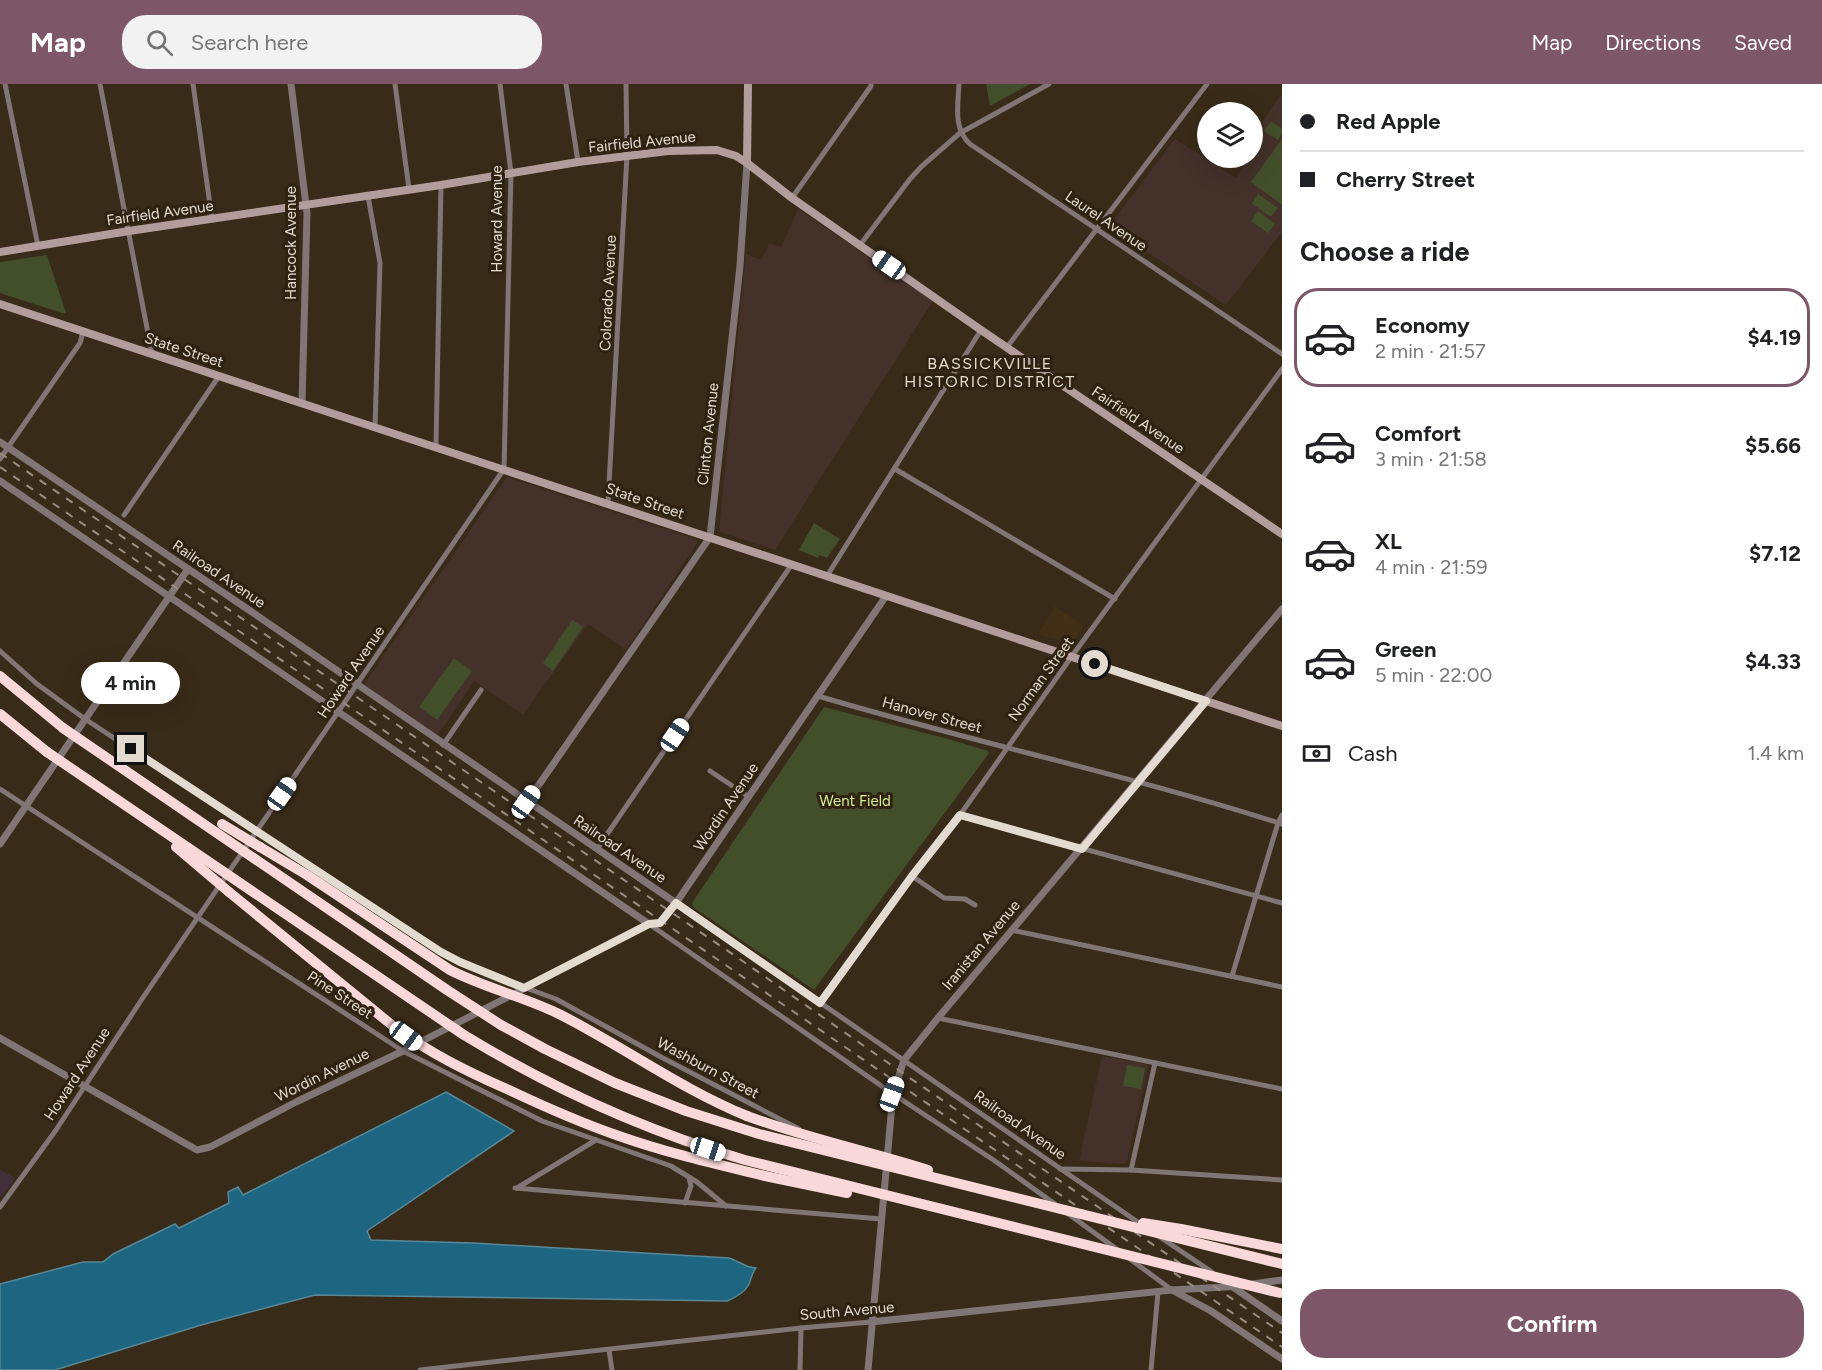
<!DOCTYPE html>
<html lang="en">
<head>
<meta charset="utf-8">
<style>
  body { margin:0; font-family:Figtree,sans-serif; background:#f2f2f2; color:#202124; height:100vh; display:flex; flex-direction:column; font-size:22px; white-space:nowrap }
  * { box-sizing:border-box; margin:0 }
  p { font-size:20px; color:#757577 }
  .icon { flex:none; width:33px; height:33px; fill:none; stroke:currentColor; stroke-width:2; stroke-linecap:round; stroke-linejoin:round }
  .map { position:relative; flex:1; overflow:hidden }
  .drawer { display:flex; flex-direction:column; background:#fff; width:540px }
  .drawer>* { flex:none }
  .hud { display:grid; align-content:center; height:132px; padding:0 18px; background:#fff }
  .controls { position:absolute; left:1197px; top:18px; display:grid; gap:12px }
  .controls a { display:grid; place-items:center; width:66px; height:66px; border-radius:50%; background:#fff; box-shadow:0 6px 24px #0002; font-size:30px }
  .end { position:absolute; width:27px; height:27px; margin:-14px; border:8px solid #e4dbd0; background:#111; box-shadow:0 0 0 3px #111 }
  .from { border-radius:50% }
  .bubble { position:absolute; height:42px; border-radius:21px; background:#fff; box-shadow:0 6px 24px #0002; font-size:20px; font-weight:700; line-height:42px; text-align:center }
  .car { position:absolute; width:18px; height:36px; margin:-18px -9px; border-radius:8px; box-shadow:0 0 4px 2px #0007; background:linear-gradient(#fff 24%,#345 0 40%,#fff 0 76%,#345 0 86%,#fff 0) }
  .hud b { display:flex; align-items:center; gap:21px; height:57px; font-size:22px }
  .hud b+b { border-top:2px solid #e0e0e0 }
  .hud i { width:15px; height:15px; background:#202124 }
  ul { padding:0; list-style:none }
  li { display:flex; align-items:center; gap:18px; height:99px; margin:0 12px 9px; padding:0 6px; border:3px solid transparent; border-radius:24px }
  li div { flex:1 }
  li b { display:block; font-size:22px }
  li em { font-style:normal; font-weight:700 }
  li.on { border-color:#7d5767 }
  li>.icon { width:54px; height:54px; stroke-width:1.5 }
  h2 { padding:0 18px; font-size:27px; line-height:72px }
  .pay { display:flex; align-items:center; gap:15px; height:66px; padding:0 18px; font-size:22px }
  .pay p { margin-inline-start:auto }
  .primary-button { display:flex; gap:12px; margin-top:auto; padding:12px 18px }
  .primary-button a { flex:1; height:69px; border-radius:24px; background:#7d5767; color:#fff; font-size:24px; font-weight:700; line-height:69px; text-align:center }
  header { display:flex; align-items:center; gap:36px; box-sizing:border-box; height:84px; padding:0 30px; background:#7d5767; color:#fff }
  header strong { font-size:28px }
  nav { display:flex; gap:33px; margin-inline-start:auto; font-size:21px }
  .search { width:420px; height:54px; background:#f2f2f2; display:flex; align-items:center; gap:15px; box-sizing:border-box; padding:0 21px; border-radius:24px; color:#757577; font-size:22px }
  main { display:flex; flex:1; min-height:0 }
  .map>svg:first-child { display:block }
</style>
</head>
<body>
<header>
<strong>Map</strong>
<div class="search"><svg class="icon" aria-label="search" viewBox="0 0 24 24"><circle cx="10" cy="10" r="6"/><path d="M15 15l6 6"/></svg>Search here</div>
<nav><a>Map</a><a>Directions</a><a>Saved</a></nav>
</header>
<main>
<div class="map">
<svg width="1282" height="1286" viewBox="0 0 1282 1286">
  <rect width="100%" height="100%" fill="#392b19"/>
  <path fill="#413017" d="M1055,522l29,20 -14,18 -32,-10z"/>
  <path fill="#413039" d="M0,1086l15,8 -15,21z"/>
  <g fill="#43312a">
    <path d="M1282,9v139l-56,73 -117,-79 66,-87 61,39 13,-20h3l1,-6 5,-8 -5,-4v-4z"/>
    <path d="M798,125l135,92 -158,249 -54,-18 -2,-3 27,-275 16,6 7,-17 12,4z"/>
    <path d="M507,393l188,62 3,3 -72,108 -38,-26 -65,91 -49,-34 -37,55 -72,-50 -1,-2z"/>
    <path d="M1102,972l43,8 3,3 -21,95 -3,2 -45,-3z"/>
  </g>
  <g fill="#434e2b">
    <path d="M986,0h44l-40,22z"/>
    <path d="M1271,37l11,7v5l-4,7 -14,-9z"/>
    <path d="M1282,55v66l-31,-23z"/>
    <path d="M1258,110l20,14 -7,9 -19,-13z"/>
    <path d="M1258,127l17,13 -7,9 -17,-12z"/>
    <path d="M47,171l19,58h-4l-62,-20v-31z"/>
    <path d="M814,439l26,16 -13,19 -8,-3 -1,3 -19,-8z"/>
    <path d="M572,536l11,7 -30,44 -10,-8z"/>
    <path d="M454,574l18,13 -35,49 -18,-13z"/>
    <path d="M824,623l128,33 36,11 1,2 -175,237 -121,-83 -1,-4z"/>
    <path d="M1127,981l18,3 -4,21 -18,-3z"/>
  </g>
  <path fill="#1d6580" stroke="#598898" stroke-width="1.5" d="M446,1008l68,39 -147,100 4,9 102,3 256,15c10,3 17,10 27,10 -6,8 -4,11 -8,18 -4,7 -14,12 -21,15l-412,-6 -114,30 -146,45h-55v-86l83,-22h20l10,-8 62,-30 4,4 50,-25 -1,-11 10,-5 5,8z"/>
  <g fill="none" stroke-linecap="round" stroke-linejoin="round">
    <g stroke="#827575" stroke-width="5">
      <path d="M5,0l33,162"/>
      <path d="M100,0l52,270"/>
      <path d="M193,0l19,135"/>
      <path d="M395,0l14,105"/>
      <path d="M566,0l12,78"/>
      <path d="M959,0c-1,21 -6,45 11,60l312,210"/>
      <path d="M368,112l12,67 -5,164"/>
      <path d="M792,114l79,-112v-2"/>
      <path d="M860,161l50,-66 12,-13 38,-33 89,-49"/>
      <path d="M1007,263l200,-263"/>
      <path d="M436,362l5,-261"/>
      <path d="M0,375l80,-116 3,-11"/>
      <path d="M895,385l220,130"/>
      <path d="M608,419l19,-348 -1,-71"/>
      <path d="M124,431l95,-139"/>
      <path d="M827,492l154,-246"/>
      <path d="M0,567l37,33 48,35 356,234 58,25 57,21 105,58 138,72"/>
      <path d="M818,612c154,46 311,79 464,128"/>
      <path d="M443,661l38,-55"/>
      <path d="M710,687l39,26"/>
      <path d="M0,705l403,262 139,70 129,45 26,16 29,24"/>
      <path d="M960,731l322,88"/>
      <path d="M597,765l195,-285"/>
      <path d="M912,792l32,22 21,1 10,6"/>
      <path d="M676,819l466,322"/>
      <path d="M649,840l244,170 102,67 60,43"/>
      <path d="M1011,846l271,57"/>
      <path d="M1232,892l46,-153 4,-8"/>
      <path d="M820,919l92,-127 48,-61 112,-159 210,-287"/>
      <path d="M938,934l344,71"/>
      <path d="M1060,1085l71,1 151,10"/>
      <path d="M1131,1086l24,-107"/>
      <path d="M515,1104l366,31"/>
      <path d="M517,1104l79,-48"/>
      <path d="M685,1119l6,-17 -2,-8"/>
      <path d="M0,1123l56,-77 86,-131 362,-530 7,-296 -11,-89"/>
      <path d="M1067,1129l51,37"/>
      <path d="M1160,1153l52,35"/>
      <path d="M1130,1175l42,31"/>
      <path d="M609,1266l3,20"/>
      <path d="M420,1286l381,-42 70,-6"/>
      <path d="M800,1286l1,-42"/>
      <path d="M1151,1286l7,-78"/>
    </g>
    <g stroke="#827575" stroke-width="7">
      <path d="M291,0l16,129 -5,190"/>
      <path d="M0,358l249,168 427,293"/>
      <path d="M0,397l649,443"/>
      <path d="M527,718l183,-265 30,-271 7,-103"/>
      <path d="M0,760l188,-275"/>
      <path d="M0,954l197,112 13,-3 86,-45 107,-51 229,-118 17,-9 11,-1 16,-20 210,-307"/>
      <path d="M1253,1200l29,-4"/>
      <path d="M1233,1203l49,34"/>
      <path d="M1172,1206l39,21 71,48"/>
      <path d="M871,1238l301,-32 70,-4"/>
      <path d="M868,1286l25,-276 11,-34 34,-42 344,-409"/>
    </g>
    <g stroke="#b29d9d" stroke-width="8">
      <path d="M747,79l1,-79"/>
      <path d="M0,168l129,-21 312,-46 137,-23 90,-11 49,-1 19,6 11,7 45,35 189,132 301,204"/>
      <path d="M0,220l1282,422"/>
    </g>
    <g stroke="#f8d8d8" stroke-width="10">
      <path d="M0,592l63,52"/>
      <path d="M0,630l47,38"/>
      <path d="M260,763l47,28 143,95c35,18 75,27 111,45 63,32 120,74 186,101"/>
      <path d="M229,808l164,134c36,27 75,46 116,64 36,17 72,33 110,46 48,17 97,28 146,40"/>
    </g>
    <g stroke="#998d7f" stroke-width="2" stroke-dasharray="8 8" stroke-linecap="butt">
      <path d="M0,369l741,507 166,116 375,257"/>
      <path d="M0,383l1282,880"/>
    </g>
    <g stroke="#f8d8d8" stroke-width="10">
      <path d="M63,644l384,262 54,35 44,24 70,34 71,28 73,23 523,130"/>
      <path d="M47,668l417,283c89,54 182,96 281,125l535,133"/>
      <path d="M222,740l38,23"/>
      <path d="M176,763l53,45"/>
      <path d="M747,1032c59,22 121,35 181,54"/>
      <path d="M765,1092l82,17"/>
      <path d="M1143,1139l38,6 101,20"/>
    </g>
  </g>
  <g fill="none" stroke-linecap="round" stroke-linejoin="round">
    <path stroke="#e4dbd0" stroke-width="8" d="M131,665l310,203 19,10 64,26 125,-64 11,-1 16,-20 144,100 92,-127 48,-61 122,34 124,-148 -111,-37"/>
  </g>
  <g text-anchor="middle" stroke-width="6" stroke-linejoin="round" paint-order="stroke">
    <g font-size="15" fill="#e4dbd0" stroke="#2f2210">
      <text transform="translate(642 58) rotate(-6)" y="5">Fairfield Avenue</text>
      <text transform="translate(160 129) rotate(-8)" y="5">Fairfield Avenue</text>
      <text transform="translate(497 135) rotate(-90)" y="5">Howard Avenue</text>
      <text transform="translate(1106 137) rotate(34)" y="5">Laurel Avenue</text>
      <text transform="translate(291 159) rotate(-90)" y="5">Hancock Avenue</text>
      <text transform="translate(608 209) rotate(-87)" y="5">Colorado Avenue</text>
      <text transform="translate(184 266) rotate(18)" y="5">State Street</text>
      <text transform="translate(1138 336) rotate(34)" y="5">Fairfield Avenue</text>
      <text transform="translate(708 350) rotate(-84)" y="5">Clinton Avenue</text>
      <text transform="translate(645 417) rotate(19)" y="5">State Street</text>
      <text transform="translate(219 490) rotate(34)" y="5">Railroad Avenue</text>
      <text transform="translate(351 588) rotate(-56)" y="5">Howard Avenue</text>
      <text transform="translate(1041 595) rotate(-54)" y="5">Norman Street</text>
      <text transform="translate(932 631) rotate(15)" y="5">Hanover Street</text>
      <text transform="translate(726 723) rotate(-56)" y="5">Wordin Avenue</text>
      <text transform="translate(620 765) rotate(34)" y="5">Railroad Avenue</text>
      <text transform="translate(981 861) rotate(-50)" y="5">Iranistan Avenue</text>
      <text transform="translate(340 911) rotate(33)" y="5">Pine Street</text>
      <text transform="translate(708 984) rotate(28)" y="5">Washburn Street</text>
      <text transform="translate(77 990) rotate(-57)" y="5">Howard Avenue</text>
      <text transform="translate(322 991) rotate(-26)" y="5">Wordin Avenue</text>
      <text transform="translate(1020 1041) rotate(35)" y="5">Railroad Avenue</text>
      <text transform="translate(847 1227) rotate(-5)" y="5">South Avenue</text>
    </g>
    <g font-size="15" fill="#d4ef9c" stroke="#2f2210">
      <text x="855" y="722">Went Field</text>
    </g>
    <g font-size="16" letter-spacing="1.5" fill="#e4dbd0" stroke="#2f2210">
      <text x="990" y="285">BASSICKVILLE<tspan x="990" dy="18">HISTORIC DISTRICT</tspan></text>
    </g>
  </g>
</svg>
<div class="controls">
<a><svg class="icon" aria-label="layers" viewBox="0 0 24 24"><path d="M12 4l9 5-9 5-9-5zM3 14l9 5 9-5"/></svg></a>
</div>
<i class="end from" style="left:1095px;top:580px"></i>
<i class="end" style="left:131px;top:665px"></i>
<div class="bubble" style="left:81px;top:578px;width:99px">4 min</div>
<i class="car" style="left:889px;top:181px;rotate:305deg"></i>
<i class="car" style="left:675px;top:651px;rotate:34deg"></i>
<i class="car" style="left:282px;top:710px;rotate:35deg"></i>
<i class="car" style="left:526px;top:718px;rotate:35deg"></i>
<i class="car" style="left:406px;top:952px;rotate:126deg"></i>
<i class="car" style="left:892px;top:1010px;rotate:20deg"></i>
<i class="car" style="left:708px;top:1065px;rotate:108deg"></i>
</div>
<section class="drawer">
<div class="hud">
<b><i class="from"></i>Red Apple</b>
<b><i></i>Cherry Street</b>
</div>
<h2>Choose a ride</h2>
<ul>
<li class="on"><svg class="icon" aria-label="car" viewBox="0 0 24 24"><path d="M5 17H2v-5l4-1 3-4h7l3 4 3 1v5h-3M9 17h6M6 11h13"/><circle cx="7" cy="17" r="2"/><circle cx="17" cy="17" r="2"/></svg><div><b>Economy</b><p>2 min · 21:57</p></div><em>$4.19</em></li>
<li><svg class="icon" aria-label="car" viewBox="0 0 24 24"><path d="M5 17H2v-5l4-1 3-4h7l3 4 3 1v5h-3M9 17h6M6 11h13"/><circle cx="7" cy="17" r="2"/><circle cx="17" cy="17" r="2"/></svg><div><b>Comfort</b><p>3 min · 21:58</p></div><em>$5.66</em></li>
<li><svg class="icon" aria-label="car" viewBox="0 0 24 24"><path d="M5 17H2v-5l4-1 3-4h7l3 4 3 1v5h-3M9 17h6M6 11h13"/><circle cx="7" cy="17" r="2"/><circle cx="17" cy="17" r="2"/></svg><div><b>XL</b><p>4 min · 21:59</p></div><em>$7.12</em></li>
<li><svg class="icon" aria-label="car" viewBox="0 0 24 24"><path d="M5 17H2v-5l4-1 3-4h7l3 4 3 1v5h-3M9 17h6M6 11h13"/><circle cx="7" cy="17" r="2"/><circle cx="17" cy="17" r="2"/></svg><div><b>Green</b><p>5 min · 22:00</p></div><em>$4.33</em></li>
</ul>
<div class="pay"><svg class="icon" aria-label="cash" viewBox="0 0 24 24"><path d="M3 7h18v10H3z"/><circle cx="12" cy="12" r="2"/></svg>Cash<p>1.4 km</p></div>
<div class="primary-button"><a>Confirm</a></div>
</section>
</main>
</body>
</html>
